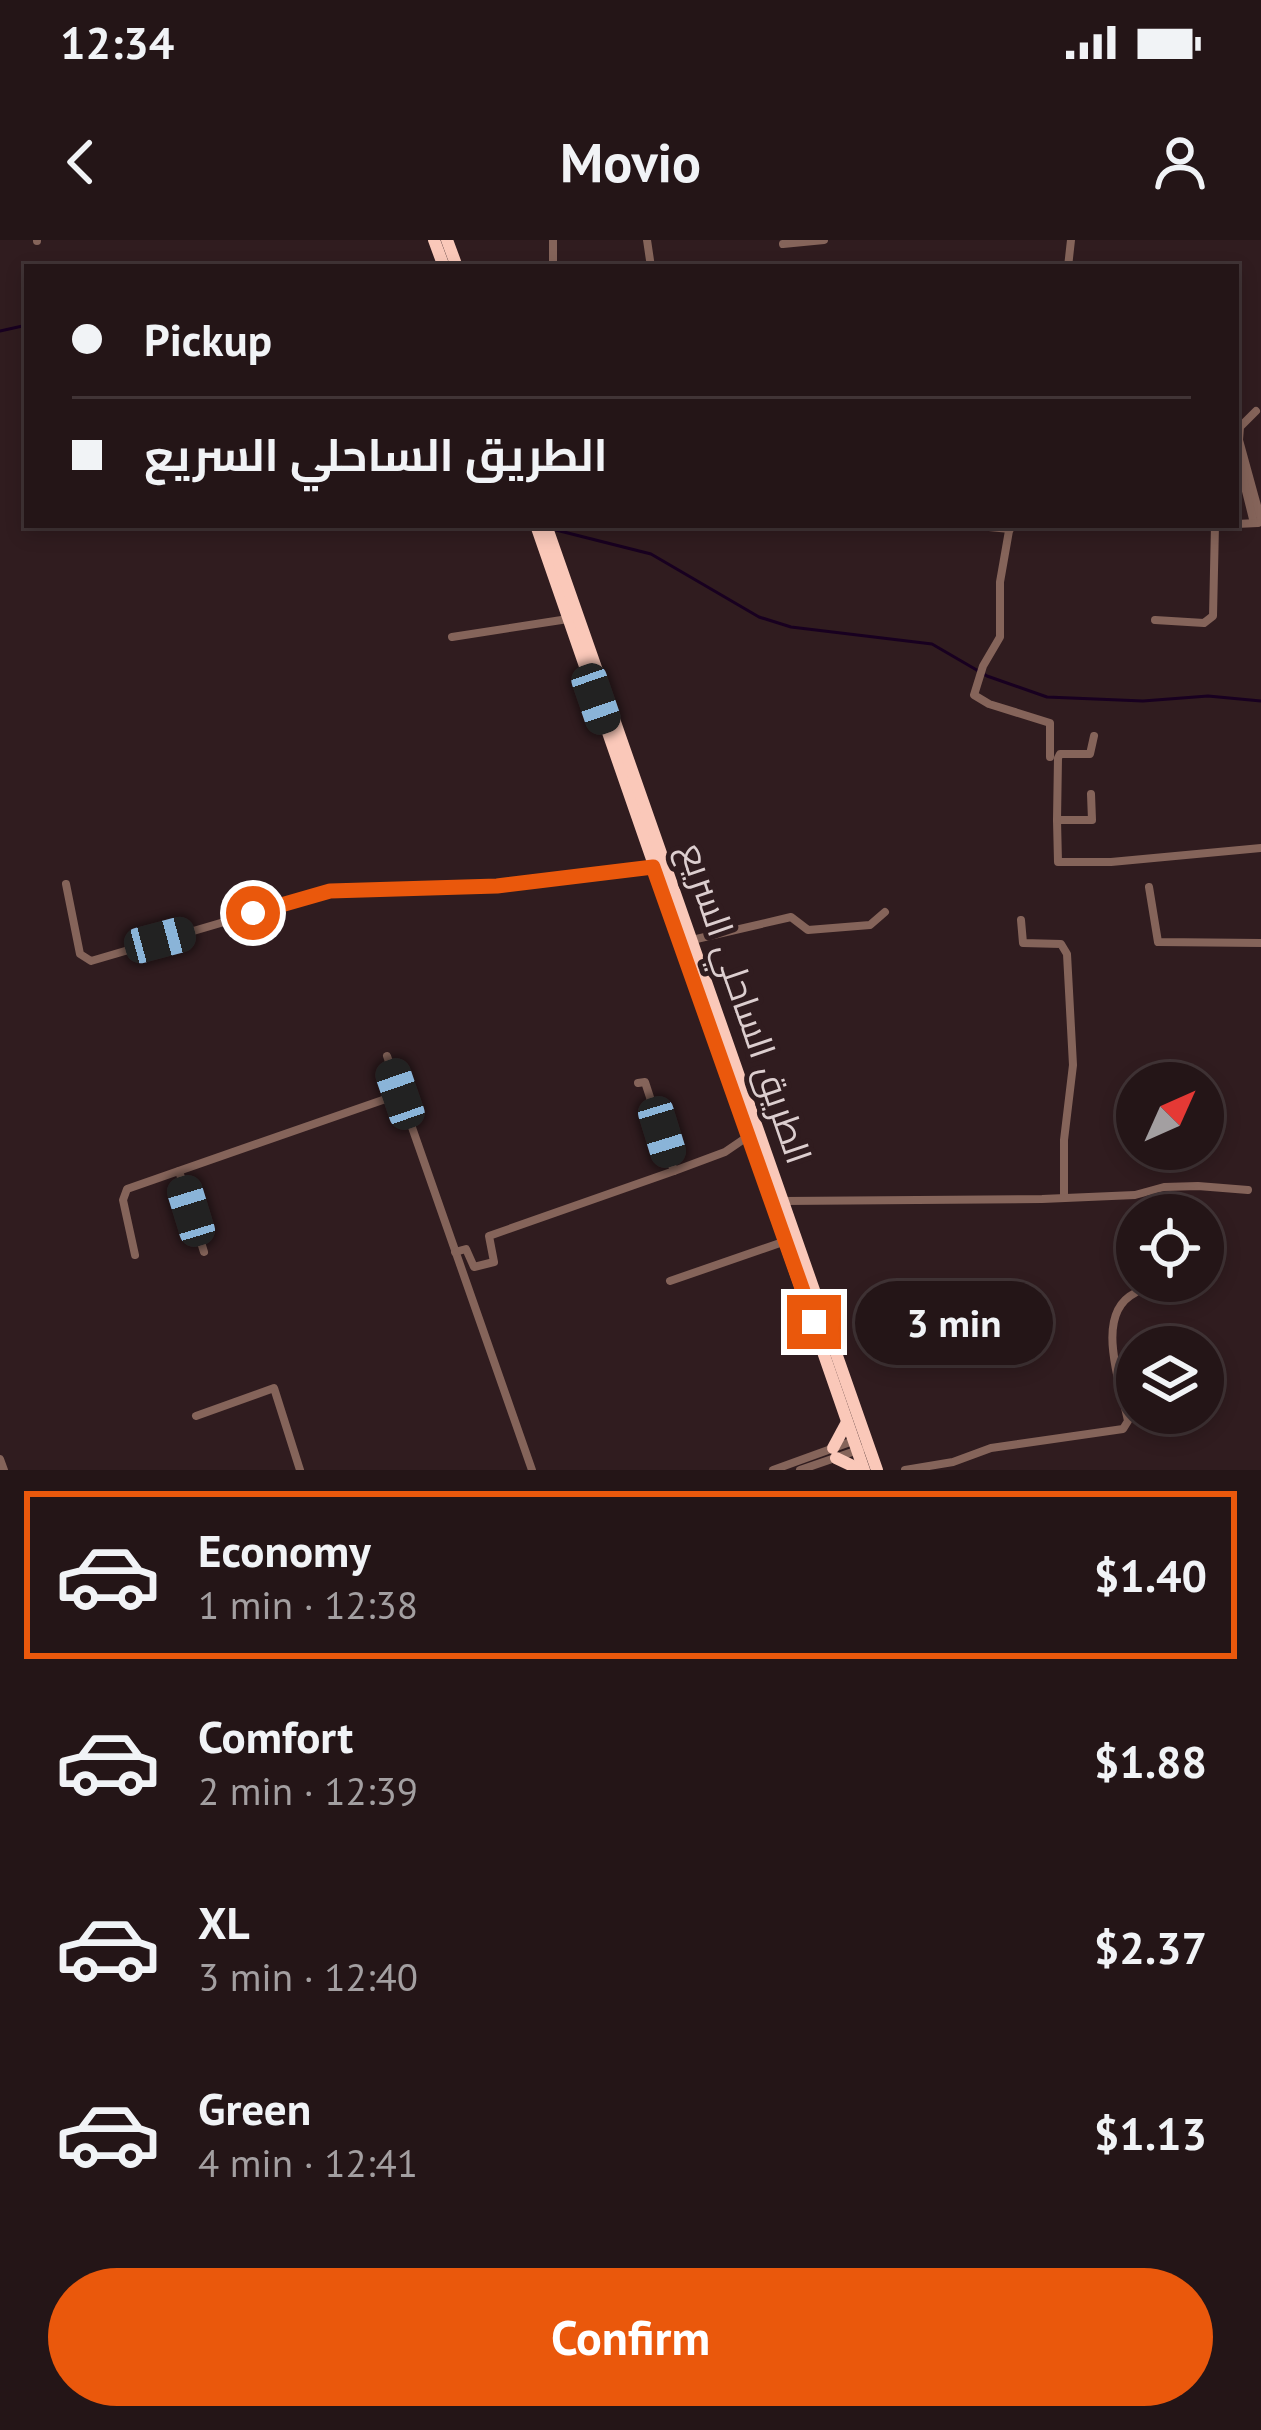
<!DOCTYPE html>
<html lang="en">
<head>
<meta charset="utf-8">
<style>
  body { margin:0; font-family:"PT Sans",Cairo,sans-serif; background:#302224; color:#f1f3f6; height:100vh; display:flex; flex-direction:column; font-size:45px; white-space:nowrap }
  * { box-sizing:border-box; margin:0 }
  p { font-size:39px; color:#a39fa1 }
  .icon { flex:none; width:66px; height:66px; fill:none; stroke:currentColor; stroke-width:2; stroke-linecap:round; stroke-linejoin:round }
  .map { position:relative; height:1230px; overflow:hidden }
  .sheet { display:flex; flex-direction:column; background:#241517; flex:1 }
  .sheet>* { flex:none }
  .top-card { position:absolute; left:24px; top:24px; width:1215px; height:264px; border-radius:0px; box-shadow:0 6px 18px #0003,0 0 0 3px #413436; display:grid; align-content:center; height:264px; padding:0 48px; background:#241517 }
  .needle { width:78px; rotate:45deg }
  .buttons { position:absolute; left:1116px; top:822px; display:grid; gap:24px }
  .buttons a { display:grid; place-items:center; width:108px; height:108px; border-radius:50%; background:#241517; box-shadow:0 6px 18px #0003,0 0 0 3px #413436; font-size:60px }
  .end { position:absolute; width:54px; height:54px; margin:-27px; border:15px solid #ea580c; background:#fff; box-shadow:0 0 0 6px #fff }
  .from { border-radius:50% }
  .bubble { position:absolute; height:84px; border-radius:42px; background:#241517; box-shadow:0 6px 18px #0003,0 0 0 3px #413436; font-size:39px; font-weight:700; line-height:84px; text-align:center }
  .car { position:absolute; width:36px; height:72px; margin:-36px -18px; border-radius:15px; box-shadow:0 0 9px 3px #0007; background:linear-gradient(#222 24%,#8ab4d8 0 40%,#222 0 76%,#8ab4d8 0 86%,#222 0) }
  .top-card b { display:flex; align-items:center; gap:42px; height:114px; font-size:45px }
  .top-card b+b { border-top:3px solid #413436 }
  .top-card i { width:30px; height:30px; background:#f1f3f6 }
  ul { padding:21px 0 0; list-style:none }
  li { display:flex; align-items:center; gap:36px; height:168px; margin:0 24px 18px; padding:0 24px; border:6px solid transparent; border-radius:0px }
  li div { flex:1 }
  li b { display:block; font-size:45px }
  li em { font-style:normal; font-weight:700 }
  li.active { border-color:#ea580c }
  li>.icon { width:108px; height:108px; stroke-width:1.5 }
  .primary-button { display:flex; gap:24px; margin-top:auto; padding:24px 48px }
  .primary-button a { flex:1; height:138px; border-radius:72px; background:#ea580c; color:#fff; font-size:48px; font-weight:700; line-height:138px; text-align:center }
  .status { display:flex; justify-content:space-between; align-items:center; height:84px; padding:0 60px; background:#241517; direction:ltr }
  .status svg { height:33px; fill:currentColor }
  header { display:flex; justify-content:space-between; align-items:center; height:156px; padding:0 48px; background:#241517; font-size:54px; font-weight:700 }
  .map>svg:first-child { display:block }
</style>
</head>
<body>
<div class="status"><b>12:34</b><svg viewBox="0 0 49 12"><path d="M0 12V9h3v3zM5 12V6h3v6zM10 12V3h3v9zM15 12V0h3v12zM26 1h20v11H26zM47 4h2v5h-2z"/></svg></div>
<header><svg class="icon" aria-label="back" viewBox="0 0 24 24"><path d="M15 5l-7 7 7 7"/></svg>Movio<svg class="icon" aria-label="person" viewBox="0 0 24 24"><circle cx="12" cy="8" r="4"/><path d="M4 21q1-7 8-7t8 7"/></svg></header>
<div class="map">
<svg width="1261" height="1230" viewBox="0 0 1261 1230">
  <rect width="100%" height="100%" fill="#301c1f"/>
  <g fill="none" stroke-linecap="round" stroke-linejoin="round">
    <g stroke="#180020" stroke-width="3">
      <path d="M0,91l27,-6"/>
      <path d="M552,289l99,25 108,63 32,10 141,17 55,32 60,21 96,4 65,-5 53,5"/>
    </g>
    <g stroke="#85645a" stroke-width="8">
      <path d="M37,0v1"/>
      <path d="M647,0l4,27"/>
      <path d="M783,4l41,-4"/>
      <path d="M553,27v-27"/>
      <path d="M1068,27l3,-27"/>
      <path d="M1256,171l-16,16 -1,13 22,80"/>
      <path d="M1236,211l18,72"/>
      <path d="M1236,284l22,-1"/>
      <path d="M968,285l42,4"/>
      <path d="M1010,285l-10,57v55l-17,29 -9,29 15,9 61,19v34"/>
      <path d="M1155,380l49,3 9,-7 2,-91"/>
      <path d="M452,397l116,-18"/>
      <path d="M1091,554l1,26h-35l1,42h53l150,-14"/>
      <path d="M1057,580l1,-62 2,-4h30l4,-18"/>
      <path d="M66,644l14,70 11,7 239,-70 199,-7 88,-15 36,-2"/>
      <path d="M1149,647l9,55 103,1"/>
      <path d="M1021,680l2,23 38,1 6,10 6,111 -9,75v57"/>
      <path d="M692,700l99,-23 17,13 62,-5 15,-13"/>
      <path d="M387,816l145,414"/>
      <path d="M638,843l7,-1 29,89 51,-19 22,-15"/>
      <path d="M179,931l25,81"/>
      <path d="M783,961l259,-2 93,-4 29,-8 34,-1 50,4"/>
      <path d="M455,1012l11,-3 8,18 20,-5 -5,-26 185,-65"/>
      <path d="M135,1015l-12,-55 4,-11 273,-95"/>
      <path d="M670,1041l113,-39"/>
      <path d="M196,1176l78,-28 26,82"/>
      <path d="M0,1219l4,11"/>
      <path d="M773,1230l80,-29"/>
      <path d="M800,1230l61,-21"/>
      <path d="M905,1230l48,-8 38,-14 132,-19 5,-8c-7,-37 -35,-107 7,-128"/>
    </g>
    <g stroke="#fac8b9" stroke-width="12">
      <path d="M434,0l10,27"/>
      <path d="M447,0l10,27"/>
      <path d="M536,285l328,945"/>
      <path d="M546,285l331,945"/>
      <path d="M833,1208l14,-26"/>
      <path d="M836,1218l25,12"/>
    </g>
  </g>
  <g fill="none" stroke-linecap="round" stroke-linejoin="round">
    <path stroke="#ea580c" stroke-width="15" d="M253,673l77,-22 167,-5 156,-19 161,455"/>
  </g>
  <g text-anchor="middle" stroke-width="10" stroke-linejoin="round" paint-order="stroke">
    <g font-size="36" fill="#dccecf" stroke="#301c1f">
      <text transform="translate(746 763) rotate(71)" y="13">الطريق الساحلي السريع</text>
    </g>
  </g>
</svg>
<div class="buttons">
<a><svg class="needle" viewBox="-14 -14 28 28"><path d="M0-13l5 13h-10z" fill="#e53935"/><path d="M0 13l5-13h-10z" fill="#a39fa1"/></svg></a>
<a><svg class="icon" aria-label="locate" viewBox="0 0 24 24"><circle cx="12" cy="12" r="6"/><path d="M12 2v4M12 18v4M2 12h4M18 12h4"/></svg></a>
<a><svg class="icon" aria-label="layers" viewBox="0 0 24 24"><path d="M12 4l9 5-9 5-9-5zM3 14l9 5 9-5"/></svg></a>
</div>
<i class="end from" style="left:253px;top:673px"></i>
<i class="end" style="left:814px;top:1082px"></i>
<div class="bubble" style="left:855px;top:1041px;width:198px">3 min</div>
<i class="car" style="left:596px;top:459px;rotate:161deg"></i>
<i class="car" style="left:160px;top:700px;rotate:75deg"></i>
<i class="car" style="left:400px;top:854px;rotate:341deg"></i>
<i class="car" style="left:662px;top:892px;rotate:163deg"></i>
<i class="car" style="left:191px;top:971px;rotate:343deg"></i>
<div class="top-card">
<b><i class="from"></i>Pickup</b>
<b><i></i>الطريق الساحلي السريع</b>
</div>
</div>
<section class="sheet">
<ul>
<li class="active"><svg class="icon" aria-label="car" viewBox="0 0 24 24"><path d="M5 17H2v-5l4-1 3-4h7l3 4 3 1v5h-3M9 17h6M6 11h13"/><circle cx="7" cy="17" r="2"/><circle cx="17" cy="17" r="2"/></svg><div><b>Economy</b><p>1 min · 12:38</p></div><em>$1.40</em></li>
<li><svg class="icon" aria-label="car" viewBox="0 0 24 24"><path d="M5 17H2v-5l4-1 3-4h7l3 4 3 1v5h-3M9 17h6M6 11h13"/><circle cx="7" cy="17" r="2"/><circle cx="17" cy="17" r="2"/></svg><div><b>Comfort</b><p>2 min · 12:39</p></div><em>$1.88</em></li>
<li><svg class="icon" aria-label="car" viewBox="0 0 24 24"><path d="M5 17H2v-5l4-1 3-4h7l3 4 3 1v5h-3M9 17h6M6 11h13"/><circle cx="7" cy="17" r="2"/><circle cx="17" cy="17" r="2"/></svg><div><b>XL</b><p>3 min · 12:40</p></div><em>$2.37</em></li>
<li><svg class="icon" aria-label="car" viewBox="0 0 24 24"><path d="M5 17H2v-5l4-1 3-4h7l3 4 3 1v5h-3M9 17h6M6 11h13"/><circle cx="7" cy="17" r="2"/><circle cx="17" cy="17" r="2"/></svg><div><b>Green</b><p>4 min · 12:41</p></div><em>$1.13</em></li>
</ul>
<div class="primary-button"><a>Confirm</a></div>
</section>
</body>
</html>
